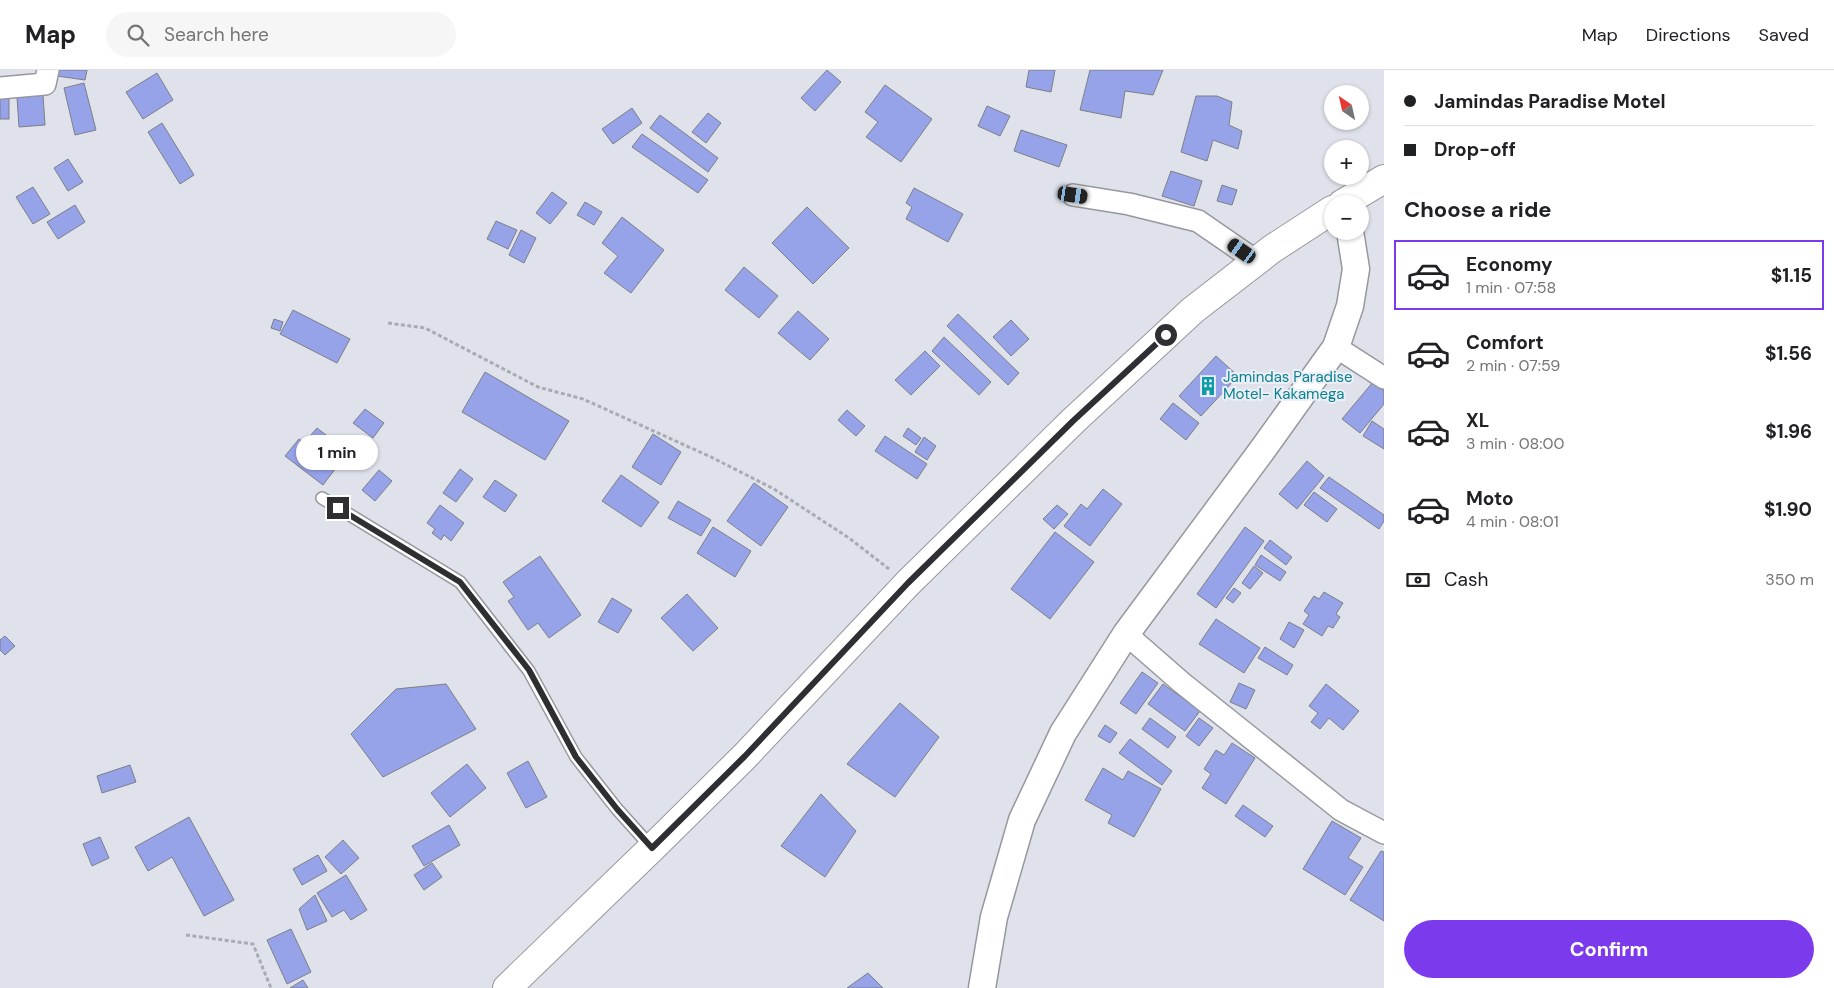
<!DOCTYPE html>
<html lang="en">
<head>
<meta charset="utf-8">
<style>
  body { margin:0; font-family:"DM Sans",sans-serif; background:#f6f6f6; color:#202124; height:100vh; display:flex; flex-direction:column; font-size:19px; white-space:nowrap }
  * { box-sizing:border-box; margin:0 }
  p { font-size:16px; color:#757577 }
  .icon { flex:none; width:28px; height:28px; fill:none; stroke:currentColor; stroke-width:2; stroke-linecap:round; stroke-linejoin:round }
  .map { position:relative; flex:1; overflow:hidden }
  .sheet { display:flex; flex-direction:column; background:#fff; width:450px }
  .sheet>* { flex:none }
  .top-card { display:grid; align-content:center; height:110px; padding:0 20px; background:#fff }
  .needle { width:32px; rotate:326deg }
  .controls { position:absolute; left:1324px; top:15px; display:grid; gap:10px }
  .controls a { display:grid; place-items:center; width:45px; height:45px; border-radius:50%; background:#fff; box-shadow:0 1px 4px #0004; font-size:25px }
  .end { position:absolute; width:22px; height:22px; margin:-11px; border:6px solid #2e2f32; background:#fff; box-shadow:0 0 0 2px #fff }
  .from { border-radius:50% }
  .bubble { position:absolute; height:35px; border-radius:18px; background:#fff; box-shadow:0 1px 4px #0004; font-size:16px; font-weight:700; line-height:35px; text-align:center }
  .car { position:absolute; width:15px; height:30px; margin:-15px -8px; border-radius:6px; box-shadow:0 0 4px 1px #0007; background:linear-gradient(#222 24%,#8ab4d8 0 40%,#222 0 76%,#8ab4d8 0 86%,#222 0) }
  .top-card b { display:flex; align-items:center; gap:18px; height:48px; font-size:19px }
  .top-card b+b { border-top:1px solid #e0e0e0 }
  .top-card i { width:12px; height:12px; background:#202124 }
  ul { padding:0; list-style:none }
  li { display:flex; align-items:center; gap:15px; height:70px; margin:0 10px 8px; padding:0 10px; border:2px solid transparent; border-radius:0px }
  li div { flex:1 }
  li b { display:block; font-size:19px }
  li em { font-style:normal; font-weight:700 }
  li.active { border-color:#7c3aed }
  li>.icon { width:45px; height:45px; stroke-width:1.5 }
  h2 { padding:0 20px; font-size:22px; line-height:60px }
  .pay { display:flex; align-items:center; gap:12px; height:55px; padding:0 20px; font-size:19px }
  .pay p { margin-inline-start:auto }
  .primary-button { display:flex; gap:10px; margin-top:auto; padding:10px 20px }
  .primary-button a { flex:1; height:58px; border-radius:30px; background:#7c3aed; color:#fff; font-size:20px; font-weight:700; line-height:58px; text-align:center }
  header { display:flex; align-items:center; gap:30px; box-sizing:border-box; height:70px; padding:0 25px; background:#fff; border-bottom:1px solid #e0e0e0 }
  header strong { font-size:24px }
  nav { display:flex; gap:28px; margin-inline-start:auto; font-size:18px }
  .search { width:350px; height:45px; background:#f6f6f6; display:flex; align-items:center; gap:12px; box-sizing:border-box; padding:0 18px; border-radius:28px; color:#757577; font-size:19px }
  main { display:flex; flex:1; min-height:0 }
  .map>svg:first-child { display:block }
</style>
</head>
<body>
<header>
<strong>Map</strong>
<div class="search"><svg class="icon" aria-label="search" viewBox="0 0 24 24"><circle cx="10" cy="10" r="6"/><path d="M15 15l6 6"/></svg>Search here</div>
<nav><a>Map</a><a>Directions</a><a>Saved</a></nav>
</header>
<main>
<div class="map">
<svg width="1384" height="918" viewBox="0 0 1384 918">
  <rect width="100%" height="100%" fill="#dfe2eb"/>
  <g fill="#96a3e8" stroke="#7d7f87">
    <path d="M58,0h29l-2,10 -28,-4z"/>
    <path d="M827,0l14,12 -26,29 -14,-13z"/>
    <path d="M1029,0h26l-4,22 -25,-5z"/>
    <path d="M1090,0h73l-10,25 -28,-4 -4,27 -41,-8z"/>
    <path d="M157,3l16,27 -30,19 -17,-27z"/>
    <path d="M84,13l12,47 -21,5 -11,-47z"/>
    <path d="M885,15l47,34 -31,43 -35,-25 12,-15 -13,-10z"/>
    <path d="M43,25l2,30 -26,2 -2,-30z"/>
    <path d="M1196,26h21l15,6 -3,23 13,6 -4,18 -25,-9 -6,21 -26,-9z"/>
    <rect x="0" y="28" width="9" height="21"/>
    <path d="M987,36l23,10 -10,20 -22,-10z"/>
    <path d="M632,38l10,15 -29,21 -11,-15z"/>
    <path d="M708,43l13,10 -15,20 -14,-11z"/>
    <path d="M660,45l58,43 -10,14 -58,-44z"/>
    <path d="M162,53l32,52 -14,9 -32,-52z"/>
    <path d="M1021,60l46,15 -8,22 -45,-16z"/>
    <path d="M642,64l66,46 -10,13 -66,-46z"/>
    <path d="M68,89l15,23 -15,9 -14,-23z"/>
    <path d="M1171,101l31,10 -8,25 -32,-10z"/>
    <path d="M1222,115l15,5 -5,15 -15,-4z"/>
    <path d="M33,117l17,27 -17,10 -17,-27z"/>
    <path d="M914,118l49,26 -15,28 -42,-23 6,-12 -6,-4z"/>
    <path d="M552,122l15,11 -17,21 -14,-11z"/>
    <path d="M585,132l17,10 -8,13 -17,-10z"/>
    <path d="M75,135l10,17 -27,17 -11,-17z"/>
    <path d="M807,137l42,41 -36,36 -41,-41z"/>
    <path d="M622,147l42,33 -33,43 -27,-20 14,-17 -16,-13z"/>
    <path d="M496,151l21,9 -9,19 -21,-10z"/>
    <path d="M521,160l15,8 -12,25 -15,-8z"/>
    <path d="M744,197l34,29 -19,22 -34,-28z"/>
    <path d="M293,240l57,29 -13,24 -57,-29z"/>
    <path d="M798,241l31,28 -19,21 -32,-27z"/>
    <path d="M958,244l61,59 -11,12 -61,-59z"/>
    <path d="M274,249l9,3 -3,9 -9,-3z"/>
    <path d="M1011,250l18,19 -18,17 -18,-19z"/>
    <path d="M944,267l47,45 -12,13 -47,-44z"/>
    <path d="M925,281l15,15 -29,29 -16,-15z"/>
    <path d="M1216,286l22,20 -37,40 -22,-20z"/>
    <path d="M485,302l84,49 -24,39 -83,-48z"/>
    <path d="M1373,312l11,9v13l-24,29 -18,-14z"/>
    <path d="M1173,333l26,20 -13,17 -26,-21z"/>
    <path d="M365,339l19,14 -11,15 -20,-15z"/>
    <path d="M847,340l18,16 -9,10 -18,-16z"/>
    <path d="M1372,351l12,8v20l-21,-13z"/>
    <path d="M317,358l31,24 -25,33 -38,-29 14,-17 5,4z"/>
    <path d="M908,358l13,10 -5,7 -13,-9z"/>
    <path d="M653,364l28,18 -20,33 -29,-18z"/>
    <path d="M885,366l42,28 -10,15 -42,-28z"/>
    <path d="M924,367l12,9 -9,14 -12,-8z"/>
    <path d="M1307,391l17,15 -27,33 -18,-15z"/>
    <path d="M460,399l13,10 -17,23 -13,-9z"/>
    <path d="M379,400l13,11 -17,20 -13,-11z"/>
    <path d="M621,405l38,27 -18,25 -39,-26z"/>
    <path d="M1329,407l55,38v6l-5,8 -59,-41z"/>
    <path d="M495,410l22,15 -12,17 -22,-15z"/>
    <path d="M754,413l34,24 -27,39 -34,-25z"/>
    <path d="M1103,419l19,15 -32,42 -26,-20 17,-22 6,5z"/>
    <path d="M1314,422l23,17 -10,13 -23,-17z"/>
    <path d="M678,431l33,19 -10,16 -33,-18z"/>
    <path d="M440,435l24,18 -13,18 -7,-6 -3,5 -9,-7 3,-4 -8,-6z"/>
    <path d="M1057,435l11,9 -14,15 -11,-10z"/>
    <path d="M713,457l38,24 -16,26 -38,-24z"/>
    <path d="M1245,457l19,14 -48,67 -19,-14z"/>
    <path d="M1055,462l39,30 -44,57 -39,-30z"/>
    <path d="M1270,470l22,17 -6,8 -22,-17z"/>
    <path d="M1261,485l25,17 -6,9 -25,-16z"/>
    <path d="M540,486l41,59 -32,23 -11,-15 -10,7 -20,-29 6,-4 -11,-15z"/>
    <path d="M1254,496l9,7 -13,16 -8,-6z"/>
    <path d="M1234,518l7,5 -8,10 -7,-5z"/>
    <path d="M1324,522l19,11 -7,11 4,3 -7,11 -5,-2 -6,10 -19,-12 6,-9 -5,-4 10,-15 5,3z"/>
    <path d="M687,524l31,34 -25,23 -32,-33z"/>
    <path d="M612,528l20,12 -14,23 -20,-11z"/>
    <path d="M1216,549l44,29 -16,25 -45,-29z"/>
    <path d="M1289,552l15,8 -10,18 -14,-9z"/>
    <path d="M5,566l10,10 -10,9 -5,-5v-10z"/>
    <path d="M1265,577l28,18 -6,10 -29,-17z"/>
    <path d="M1142,602l16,11 -22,31 -16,-11z"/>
    <path d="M1239,613l16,7 -9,19 -16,-7z"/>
    <path d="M446,614l30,45 -93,48 -32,-43 45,-45z"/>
    <path d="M1163,614l37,27 -15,20 -37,-27z"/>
    <path d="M1326,614l33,27 -16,19 -14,-12 -9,11 -9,-7 7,-9 -9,-7z"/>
    <path d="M900,633l39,34 -44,60 -48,-33z"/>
    <path d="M1150,648l26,19 -8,11 -26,-19z"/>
    <path d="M1199,648l14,10 -14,18 -13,-10z"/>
    <path d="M1105,655l12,8 -7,10 -12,-7z"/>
    <path d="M1130,669l42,32 -10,14 -43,-32z"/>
    <path d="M1232,673l23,15 -29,46 -24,-16 9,-14 -7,-5 12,-19 8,5z"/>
    <path d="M528,691l19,36 -21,11 -19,-35z"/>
    <path d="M467,694l19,24 -36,29 -19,-24z"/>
    <path d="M130,695l6,17 -34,11 -5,-17z"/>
    <path d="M1103,698l20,12 5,-9 33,18 -27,48 -26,-14 4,-8 -27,-15z"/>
    <path d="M821,724l35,37 -31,46 -44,-31z"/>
    <path d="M1243,735l30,21 -8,11 -30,-21z"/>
    <path d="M189,747l45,83 -30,16 -32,-59 -24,14 -13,-24z"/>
    <path d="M1332,751l29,17 -13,20 15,9 -18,28 -42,-26z"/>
    <path d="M449,755l11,20 -36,21 -12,-20z"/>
    <path d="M100,767l9,21 -17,8 -9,-22z"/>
    <path d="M343,770l16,18 -18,16 -16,-17z"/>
    <path d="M1381,781l3,1v69l-34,-21z"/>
    <path d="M318,785l9,16 -25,14 -9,-16z"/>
    <path d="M432,793l10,14 -18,13 -10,-15z"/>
    <path d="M346,805l21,35 -16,10 -7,-10 -12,7 -15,-24z"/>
    <path d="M315,825l12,26 -20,9 -8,-21z"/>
    <path d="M291,859l20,43 -24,12 -20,-44z"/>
    <path d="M868,903l15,15h-36z"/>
    <path d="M303,910l5,8h-18z"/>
  </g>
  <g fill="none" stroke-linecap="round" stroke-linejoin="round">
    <g stroke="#9698a0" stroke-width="14">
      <path id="service" d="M322,428l138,84 69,89 47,86 41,52 35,39"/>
    </g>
    <g stroke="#9698a0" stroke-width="24">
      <g id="minor">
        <path d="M0,18l45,-4 3,-14"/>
        <path d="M1073,125l56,9 69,17 58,40"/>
        <path d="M1336,277l48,31"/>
        <path d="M1126,564l55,48 160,128 43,23"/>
      </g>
    </g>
    <g stroke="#9698a0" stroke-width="29">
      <path id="tertiary" d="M982,918l12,-71 28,-97 41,-87 63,-99 137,-185 73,-102 14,-41 6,-37 -6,-38"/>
    </g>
    <g stroke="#9698a0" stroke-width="30">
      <g id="trunk">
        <path d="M1342,134l42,-25"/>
        <path d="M507,918l145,-140 93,-92 163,-173 165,-162 120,-111 79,-61 60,-39"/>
      </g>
    </g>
    <g stroke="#a8abb2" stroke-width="3" stroke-dasharray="4 2.5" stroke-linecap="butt">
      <path d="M388,253l37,5 113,59 45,12 128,58 63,32 75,49 40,31"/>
      <path d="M186,865l67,9 18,44"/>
    </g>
    <use href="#service" stroke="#fff" stroke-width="11"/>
    <use href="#minor" stroke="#fff" stroke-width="21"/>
    <use href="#tertiary" stroke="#fff" stroke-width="26"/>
    <use href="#trunk" stroke="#fff" stroke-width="28"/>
  </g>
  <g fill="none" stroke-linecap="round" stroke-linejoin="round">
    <path stroke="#2e2f32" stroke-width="6" d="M338,438l122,74 69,88 47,87 41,52 35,39 93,-92 163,-173 165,-162 93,-86"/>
  </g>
  <defs>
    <g id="building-bare" transform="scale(1.5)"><path d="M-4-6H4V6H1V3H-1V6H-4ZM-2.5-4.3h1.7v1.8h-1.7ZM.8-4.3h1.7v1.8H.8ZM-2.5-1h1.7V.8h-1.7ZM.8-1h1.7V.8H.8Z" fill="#0f9aa8" stroke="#edeff8" stroke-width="2.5" paint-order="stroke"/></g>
  </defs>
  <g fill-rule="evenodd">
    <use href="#building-bare" x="1208" y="316"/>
  </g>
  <g text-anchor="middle" stroke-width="4" stroke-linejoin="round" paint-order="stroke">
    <g font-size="15" fill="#0d838f" stroke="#edeff8" text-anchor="start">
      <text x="1223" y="312">Jamindas Paradise<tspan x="1223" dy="17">Motel- Kakamega</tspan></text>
    </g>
  </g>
</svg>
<div class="controls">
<a><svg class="needle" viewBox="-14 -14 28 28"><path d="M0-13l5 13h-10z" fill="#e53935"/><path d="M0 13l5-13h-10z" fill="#757577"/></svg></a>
<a>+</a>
<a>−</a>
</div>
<i class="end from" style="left:1166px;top:265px"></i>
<i class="end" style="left:338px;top:438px"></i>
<div class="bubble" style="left:296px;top:365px;width:82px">1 min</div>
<i class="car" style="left:1073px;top:125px;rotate:99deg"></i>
<i class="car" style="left:1242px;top:181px;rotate:305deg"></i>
</div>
<section class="sheet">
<div class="top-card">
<b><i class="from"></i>Jamindas Paradise Motel</b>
<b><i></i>Drop-off</b>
</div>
<h2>Choose a ride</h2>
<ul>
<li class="active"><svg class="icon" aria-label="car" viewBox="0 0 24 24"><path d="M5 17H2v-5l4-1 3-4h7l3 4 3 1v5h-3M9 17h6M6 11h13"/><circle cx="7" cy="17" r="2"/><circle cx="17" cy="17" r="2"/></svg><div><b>Economy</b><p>1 min · 07:58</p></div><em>$1.15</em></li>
<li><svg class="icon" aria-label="car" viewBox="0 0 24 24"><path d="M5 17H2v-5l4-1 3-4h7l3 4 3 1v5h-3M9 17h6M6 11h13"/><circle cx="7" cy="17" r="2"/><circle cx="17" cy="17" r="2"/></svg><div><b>Comfort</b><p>2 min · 07:59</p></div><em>$1.56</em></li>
<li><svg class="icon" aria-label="car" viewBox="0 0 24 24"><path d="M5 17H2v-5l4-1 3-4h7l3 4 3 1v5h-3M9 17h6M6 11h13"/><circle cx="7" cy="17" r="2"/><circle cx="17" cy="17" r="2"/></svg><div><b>XL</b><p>3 min · 08:00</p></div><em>$1.96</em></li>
<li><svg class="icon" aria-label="car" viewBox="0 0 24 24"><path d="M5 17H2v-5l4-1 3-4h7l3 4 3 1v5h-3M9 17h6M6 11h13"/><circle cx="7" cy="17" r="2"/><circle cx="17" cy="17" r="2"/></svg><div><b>Moto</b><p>4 min · 08:01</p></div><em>$1.90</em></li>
</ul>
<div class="pay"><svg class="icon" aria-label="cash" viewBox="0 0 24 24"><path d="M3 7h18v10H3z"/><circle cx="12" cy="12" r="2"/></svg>Cash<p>350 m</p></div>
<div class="primary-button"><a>Confirm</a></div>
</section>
</main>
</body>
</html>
